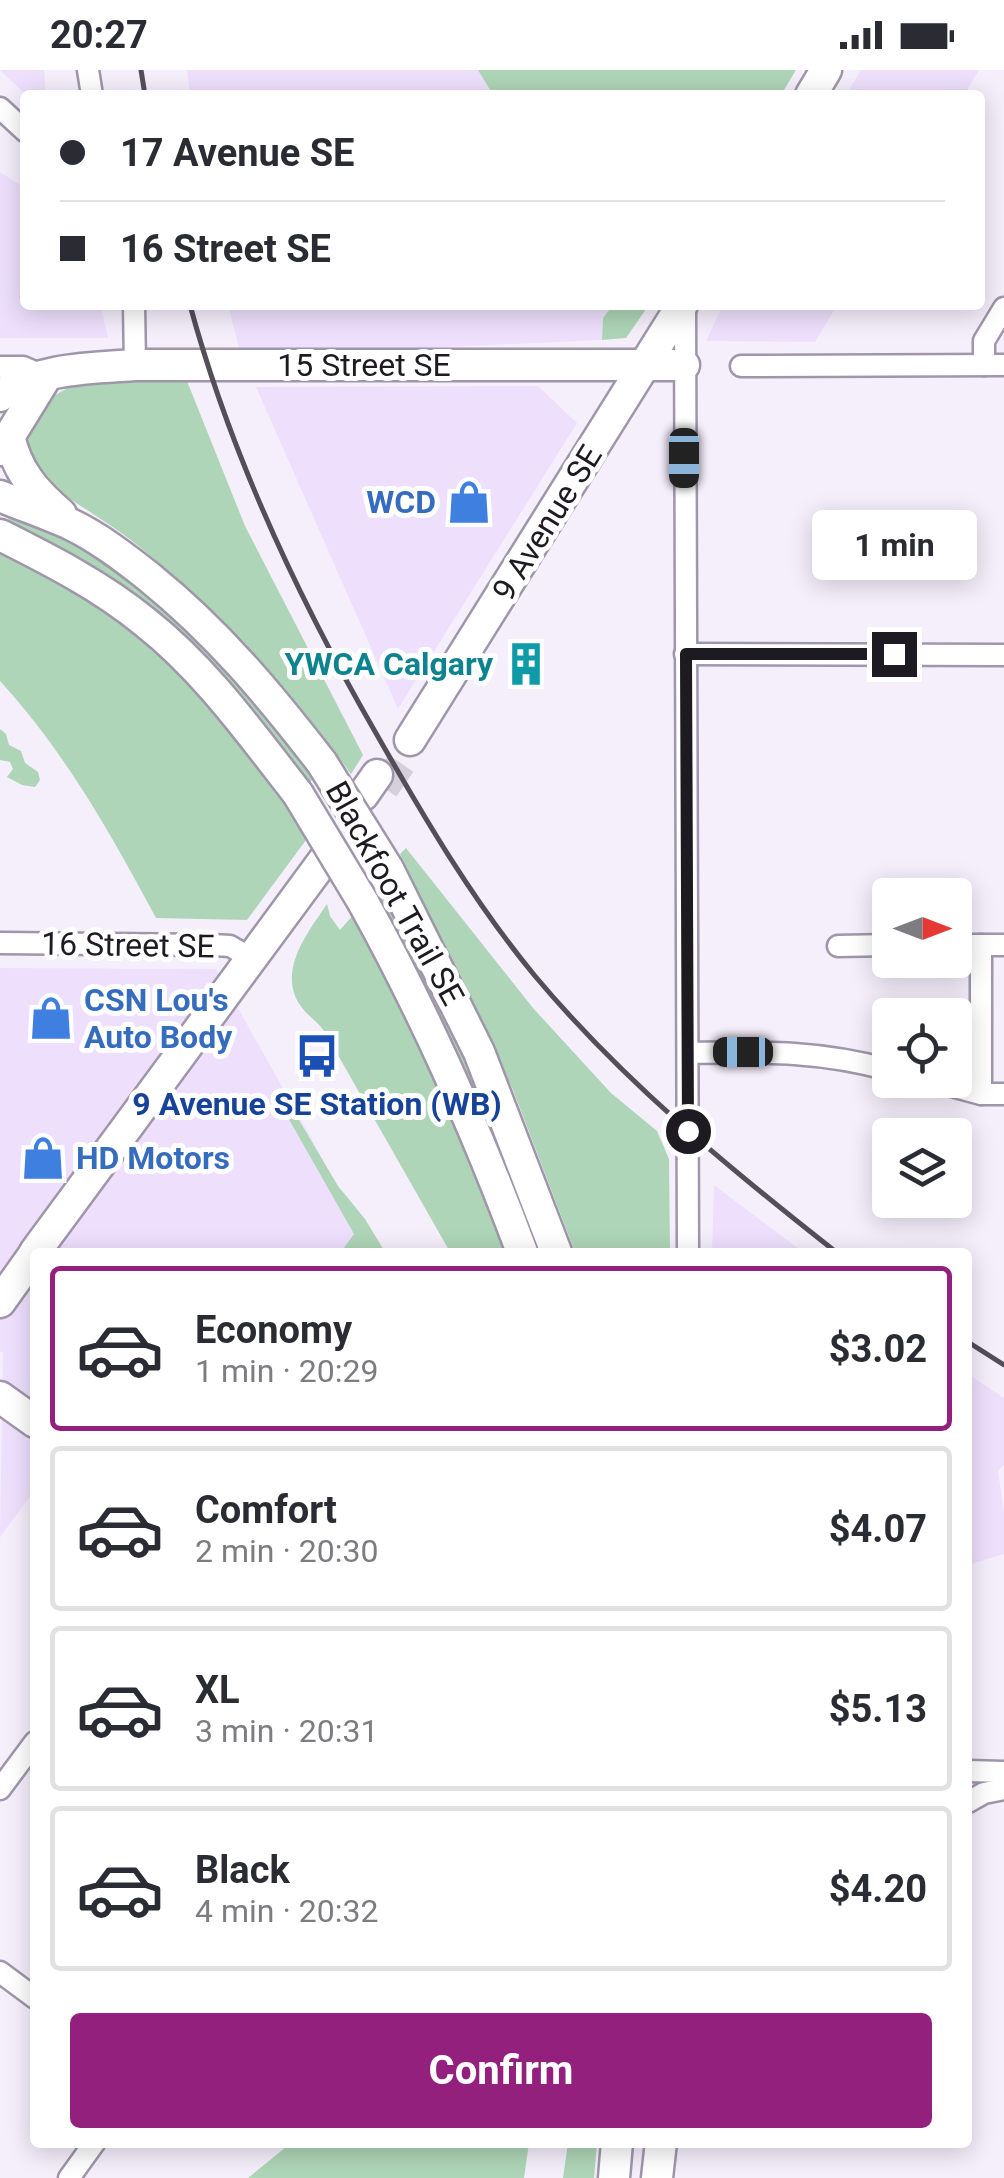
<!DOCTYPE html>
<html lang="en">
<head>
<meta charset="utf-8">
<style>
  body { margin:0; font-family:Roboto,sans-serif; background:#f2f2f3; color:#2b2b33; height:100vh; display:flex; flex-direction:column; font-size:38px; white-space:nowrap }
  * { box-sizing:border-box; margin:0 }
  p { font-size:32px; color:#7c7c81 }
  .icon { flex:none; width:55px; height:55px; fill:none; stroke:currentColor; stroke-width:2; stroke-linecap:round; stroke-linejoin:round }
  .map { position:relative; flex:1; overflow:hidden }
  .side { position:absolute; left:30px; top:1178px; width:942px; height:900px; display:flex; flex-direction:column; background:#fff; border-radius:10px; box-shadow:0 5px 25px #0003 }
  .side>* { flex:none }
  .top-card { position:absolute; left:20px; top:20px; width:965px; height:220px; border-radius:10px; box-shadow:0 5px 25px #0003; display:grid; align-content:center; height:220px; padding:0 40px; background:#fff }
  .needle { width:65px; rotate:90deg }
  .tools { position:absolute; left:872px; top:808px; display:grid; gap:20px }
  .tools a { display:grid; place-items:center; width:100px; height:100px; border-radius:10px; background:#fff; box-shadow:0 5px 25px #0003; font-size:50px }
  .end { position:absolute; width:45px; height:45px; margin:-22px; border:12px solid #1e1a22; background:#fff; box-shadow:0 0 0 5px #fff }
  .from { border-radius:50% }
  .bubble { position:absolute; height:70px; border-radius:10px; background:#fff; box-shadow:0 5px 25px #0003; font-size:32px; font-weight:700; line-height:70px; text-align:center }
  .car { position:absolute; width:30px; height:60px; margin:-30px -15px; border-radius:12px; box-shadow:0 0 8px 2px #0007; background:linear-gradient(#222 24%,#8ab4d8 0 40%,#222 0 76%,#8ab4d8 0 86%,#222 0) }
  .top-card b { display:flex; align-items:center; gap:35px; height:95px; font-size:38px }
  .top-card b+b { border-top:2px solid #e1e1e2 }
  .top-card i { width:25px; height:25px; background:#2b2b33 }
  ul { padding:18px 0 0; list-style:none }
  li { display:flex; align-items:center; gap:30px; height:165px; margin:0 20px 15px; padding:0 20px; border:5px solid #e1e1e2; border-radius:10px }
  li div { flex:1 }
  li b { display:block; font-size:38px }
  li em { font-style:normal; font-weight:700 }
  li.current { border-color:#94207e }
  li>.icon { width:90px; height:90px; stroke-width:1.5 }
  .action { display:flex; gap:20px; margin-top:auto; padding:20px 40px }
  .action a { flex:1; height:115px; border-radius:10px; background:#94207e; color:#fff; font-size:40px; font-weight:700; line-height:115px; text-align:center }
  .status { display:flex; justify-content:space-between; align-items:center; height:70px; padding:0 50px; background:#fff; direction:ltr }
  .status svg { height:28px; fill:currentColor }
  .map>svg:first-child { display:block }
</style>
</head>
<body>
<div class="status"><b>20:27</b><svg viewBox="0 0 49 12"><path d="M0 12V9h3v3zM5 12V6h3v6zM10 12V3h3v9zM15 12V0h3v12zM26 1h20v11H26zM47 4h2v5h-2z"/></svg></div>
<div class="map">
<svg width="1004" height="2108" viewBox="0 0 1004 2108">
  <rect width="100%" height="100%" fill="#f5effc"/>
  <g fill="#eee0fd">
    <path d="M0,0h44l2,25h-20z"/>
    <path d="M187,0h291l15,25h-303z"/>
    <path d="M861,0h118l-15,25h-118z"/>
    <path d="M0,102l25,16v117h75l8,33h-108z"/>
    <path d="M228,235h385l-10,13 -1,22 -361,16z"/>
    <path d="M723,235h114l-22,37 -109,-1z"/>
    <path d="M538,316l39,37 -179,286 -142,-322z"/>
    <path d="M0,898l216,1 104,185 33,68 3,16 -11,14h-310v238l-35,47 3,-184 -3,-2z"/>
    <path d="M714,1115l89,67h-91z"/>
    <path d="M968,1304l36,24v67l-6,6 6,41v42l-36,11z"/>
  </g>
  <g fill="#aed5b7">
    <path d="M478,0h318l-15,25h-288z"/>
    <path d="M613,235h36l-23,33 -24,2 1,-22z"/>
    <path d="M119,309l68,2 58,145 118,229 -12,19c-62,-85 -132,-163 -215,-230 -28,-22 -60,-40 -89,-61 -31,-33 -24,-71 17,-93 16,-9 36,-9 55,-11z"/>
    <path d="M11,443c68,31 139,72 191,126 41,42 77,90 115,134l-8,11c-41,-60 -88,-120 -146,-165 -48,-37 -104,-67 -155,-99z"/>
    <path d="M0,482c134,58 235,162 306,288l-59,80 -91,-2c-45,-84 -91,-166 -156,-237z"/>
    <path d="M0,659l6,5 3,11 12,6 4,12 13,9 2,8 -5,7 -13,-2 -15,-8 6,-8 -3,-7 -10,-2z"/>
    <path d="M406,778l127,160 78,85 46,38 12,28 1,93h-95l-62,-162 -113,-236z"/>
    <path d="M382,809l61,117 106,256h-12l-115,-270 -48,-92z"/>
    <path d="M327,834l3,12 10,14 14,-16 62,116 94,222h-60l-124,-218c-7,-12 -19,-18 -26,-29 -23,-34 8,-73 27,-101z"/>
    <path d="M287,1030l51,86 27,33 20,33h-44l13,-18 -72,-127z"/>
    <path d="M291,2073v-1l238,1 -5,35h-276z"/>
    <path d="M568,2073h29l-3,35h-31z"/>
  </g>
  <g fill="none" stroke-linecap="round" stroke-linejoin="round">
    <path stroke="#d5cfdb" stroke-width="30" stroke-dasharray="30 15" stroke-linecap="butt" d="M384,718l24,-35 2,-13"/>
    <g stroke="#a096aa" stroke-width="25">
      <g id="street">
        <path d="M88,0l4,25"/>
        <path d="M0,38l25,23"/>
        <path d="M134,235l1,60"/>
        <path d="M685,235l3,947"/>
        <path d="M984,295v-24l20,-33"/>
        <path d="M741,296l263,-1"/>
        <path d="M0,297h23l23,10"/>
        <path d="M685,584l319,1"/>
        <path d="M0,873l213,2 17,1 22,13"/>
        <path d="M955,875h49"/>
        <path d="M981,875v149"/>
        <path d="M838,876l52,-1"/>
        <path d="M688,983c74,-1 129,-3 202,17"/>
        <path d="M929,1010l52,14h23"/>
        <path d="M968,1701l36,1"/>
        <path d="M0,1719l35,-47"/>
        <path d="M968,1732l16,-9 20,-4"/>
        <path d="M0,1902l35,26"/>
        <path d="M69,2108l26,-36"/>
      </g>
    </g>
    <g stroke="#a096aa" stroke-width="35">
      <g id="secondary">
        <path d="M811,25l15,-25"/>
        <path d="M0,326c34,-28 93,-28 135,-31h549"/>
        <path d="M9,366c8,35 25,55 52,78"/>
        <path d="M1,380l45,-73"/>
        <path d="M0,426c24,10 48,18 72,29 27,13 53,33 77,52 69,56 119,116 173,186"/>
        <path d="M0,465c50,25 101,51 145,87 61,48 106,112 153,172"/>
        <path d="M410,670l272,-435"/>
        <path d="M363,725l14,-20"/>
        <path d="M388,799l91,183 77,200"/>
        <path d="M363,832c63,114 114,229 159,350"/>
        <path d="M35,1182l289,-392"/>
        <path d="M0,1232l35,-49"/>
        <path d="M0,1327l35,25"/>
        <path d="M614,2108l3,-36"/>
        <path d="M657,2108l4,-36"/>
      </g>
    </g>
    <use href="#street" stroke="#fff" stroke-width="20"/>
    <use href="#secondary" stroke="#fff" stroke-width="30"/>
    <g stroke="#534e58" stroke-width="5">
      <path d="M141,0l4,25"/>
      <path d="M190,235c41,151 109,295 187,430 48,84 96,166 158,241 88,105 194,192 301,276"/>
      <path d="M968,1272l36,23"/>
    </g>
    <g stroke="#a096aa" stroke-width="35" stroke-linecap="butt">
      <g id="secondary-bridge">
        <path d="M322,693l66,106"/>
        <path d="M298,724l65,108"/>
      </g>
    </g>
    <use href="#secondary-bridge" stroke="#fff" stroke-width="30"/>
  </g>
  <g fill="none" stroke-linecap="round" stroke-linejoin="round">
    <path stroke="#1e1a22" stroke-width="12" d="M688,1061l-2,-477h208"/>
  </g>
  <defs>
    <g id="shop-bare" transform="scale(3.45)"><path d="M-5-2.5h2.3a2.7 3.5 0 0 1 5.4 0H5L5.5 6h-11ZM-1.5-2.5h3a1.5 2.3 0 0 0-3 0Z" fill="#3f7fe0" stroke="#fff" stroke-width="2.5" paint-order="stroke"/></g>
    <g id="building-bare" transform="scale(3.45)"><path d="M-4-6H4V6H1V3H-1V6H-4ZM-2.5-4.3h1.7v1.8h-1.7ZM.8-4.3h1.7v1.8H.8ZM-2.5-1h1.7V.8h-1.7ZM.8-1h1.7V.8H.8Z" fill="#0f9aa8" stroke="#fff" stroke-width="2.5" paint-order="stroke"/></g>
    <g id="bus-bare" transform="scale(3.45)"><path d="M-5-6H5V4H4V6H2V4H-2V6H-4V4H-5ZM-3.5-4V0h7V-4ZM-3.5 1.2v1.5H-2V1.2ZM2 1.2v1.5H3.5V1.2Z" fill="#1a4fb4" stroke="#fff" stroke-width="2.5" paint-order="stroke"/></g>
  </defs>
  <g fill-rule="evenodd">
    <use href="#shop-bare" x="469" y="432"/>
    <use href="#building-bare" x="526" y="594"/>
    <use href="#shop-bare" x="51" y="948"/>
    <use href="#bus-bare" x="317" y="986"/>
    <use href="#shop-bare" x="43" y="1088"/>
  </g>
  <g text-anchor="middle" stroke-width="10" stroke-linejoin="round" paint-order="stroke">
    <g font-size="32" fill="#1e1a22" stroke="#fff">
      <text x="364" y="306">15 Street SE</text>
      <text transform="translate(547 453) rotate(-58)" y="11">9 Avenue SE</text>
      <text transform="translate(395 823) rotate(61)" y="11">Blackfoot Trail SE</text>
      <text transform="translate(128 875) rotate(1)" y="11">16 Street SE</text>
    </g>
    <g font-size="32" font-weight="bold" fill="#366cbe" stroke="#fff" text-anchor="start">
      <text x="436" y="443" text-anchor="end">WCD</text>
      <text x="84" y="941">CSN Lou's<tspan x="84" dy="37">Auto Body</tspan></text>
      <text x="76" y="1099">HD Motors</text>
    </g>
    <g font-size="32" font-weight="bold" fill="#0d838f" stroke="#fff" text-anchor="end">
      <text x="493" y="605">YWCA Calgary</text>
    </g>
    <g font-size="32" font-weight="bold" fill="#164399" stroke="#fff">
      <text x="317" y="1045">9 Avenue SE Station (WB)</text>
    </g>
  </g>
</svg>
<div class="tools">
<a><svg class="needle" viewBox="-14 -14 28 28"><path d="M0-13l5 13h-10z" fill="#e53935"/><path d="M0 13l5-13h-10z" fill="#7c7c81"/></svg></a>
<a><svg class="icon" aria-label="locate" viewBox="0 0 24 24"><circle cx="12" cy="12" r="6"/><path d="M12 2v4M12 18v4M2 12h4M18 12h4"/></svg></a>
<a><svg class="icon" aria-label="layers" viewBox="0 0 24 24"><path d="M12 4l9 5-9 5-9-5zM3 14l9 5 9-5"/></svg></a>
</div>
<i class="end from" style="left:688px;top:1061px"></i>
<i class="end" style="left:894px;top:584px"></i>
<div class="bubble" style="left:812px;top:440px;width:165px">1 min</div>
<i class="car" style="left:684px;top:388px;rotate:180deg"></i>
<i class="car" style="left:743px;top:982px;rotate:270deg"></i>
<div class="top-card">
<b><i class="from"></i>17 Avenue SE</b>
<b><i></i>16 Street SE</b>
</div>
<section class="side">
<ul>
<li class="current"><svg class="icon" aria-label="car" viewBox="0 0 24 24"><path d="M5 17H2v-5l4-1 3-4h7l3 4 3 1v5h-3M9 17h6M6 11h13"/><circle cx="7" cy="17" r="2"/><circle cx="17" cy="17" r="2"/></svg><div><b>Economy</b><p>1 min · 20:29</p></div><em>$3.02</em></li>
<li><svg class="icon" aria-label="car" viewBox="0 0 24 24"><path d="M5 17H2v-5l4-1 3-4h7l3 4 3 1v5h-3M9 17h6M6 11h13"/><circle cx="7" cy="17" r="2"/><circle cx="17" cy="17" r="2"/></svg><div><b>Comfort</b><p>2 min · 20:30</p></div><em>$4.07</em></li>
<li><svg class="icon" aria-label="car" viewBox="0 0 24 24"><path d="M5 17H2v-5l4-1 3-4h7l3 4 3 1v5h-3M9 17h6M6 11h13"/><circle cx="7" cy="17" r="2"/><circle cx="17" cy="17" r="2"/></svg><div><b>XL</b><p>3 min · 20:31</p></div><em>$5.13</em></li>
<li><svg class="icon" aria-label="car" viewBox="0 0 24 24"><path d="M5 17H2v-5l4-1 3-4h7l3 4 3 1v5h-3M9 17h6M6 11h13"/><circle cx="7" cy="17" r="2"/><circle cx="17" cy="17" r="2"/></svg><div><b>Black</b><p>4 min · 20:32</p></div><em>$4.20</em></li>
</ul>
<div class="action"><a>Confirm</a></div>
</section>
</div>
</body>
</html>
